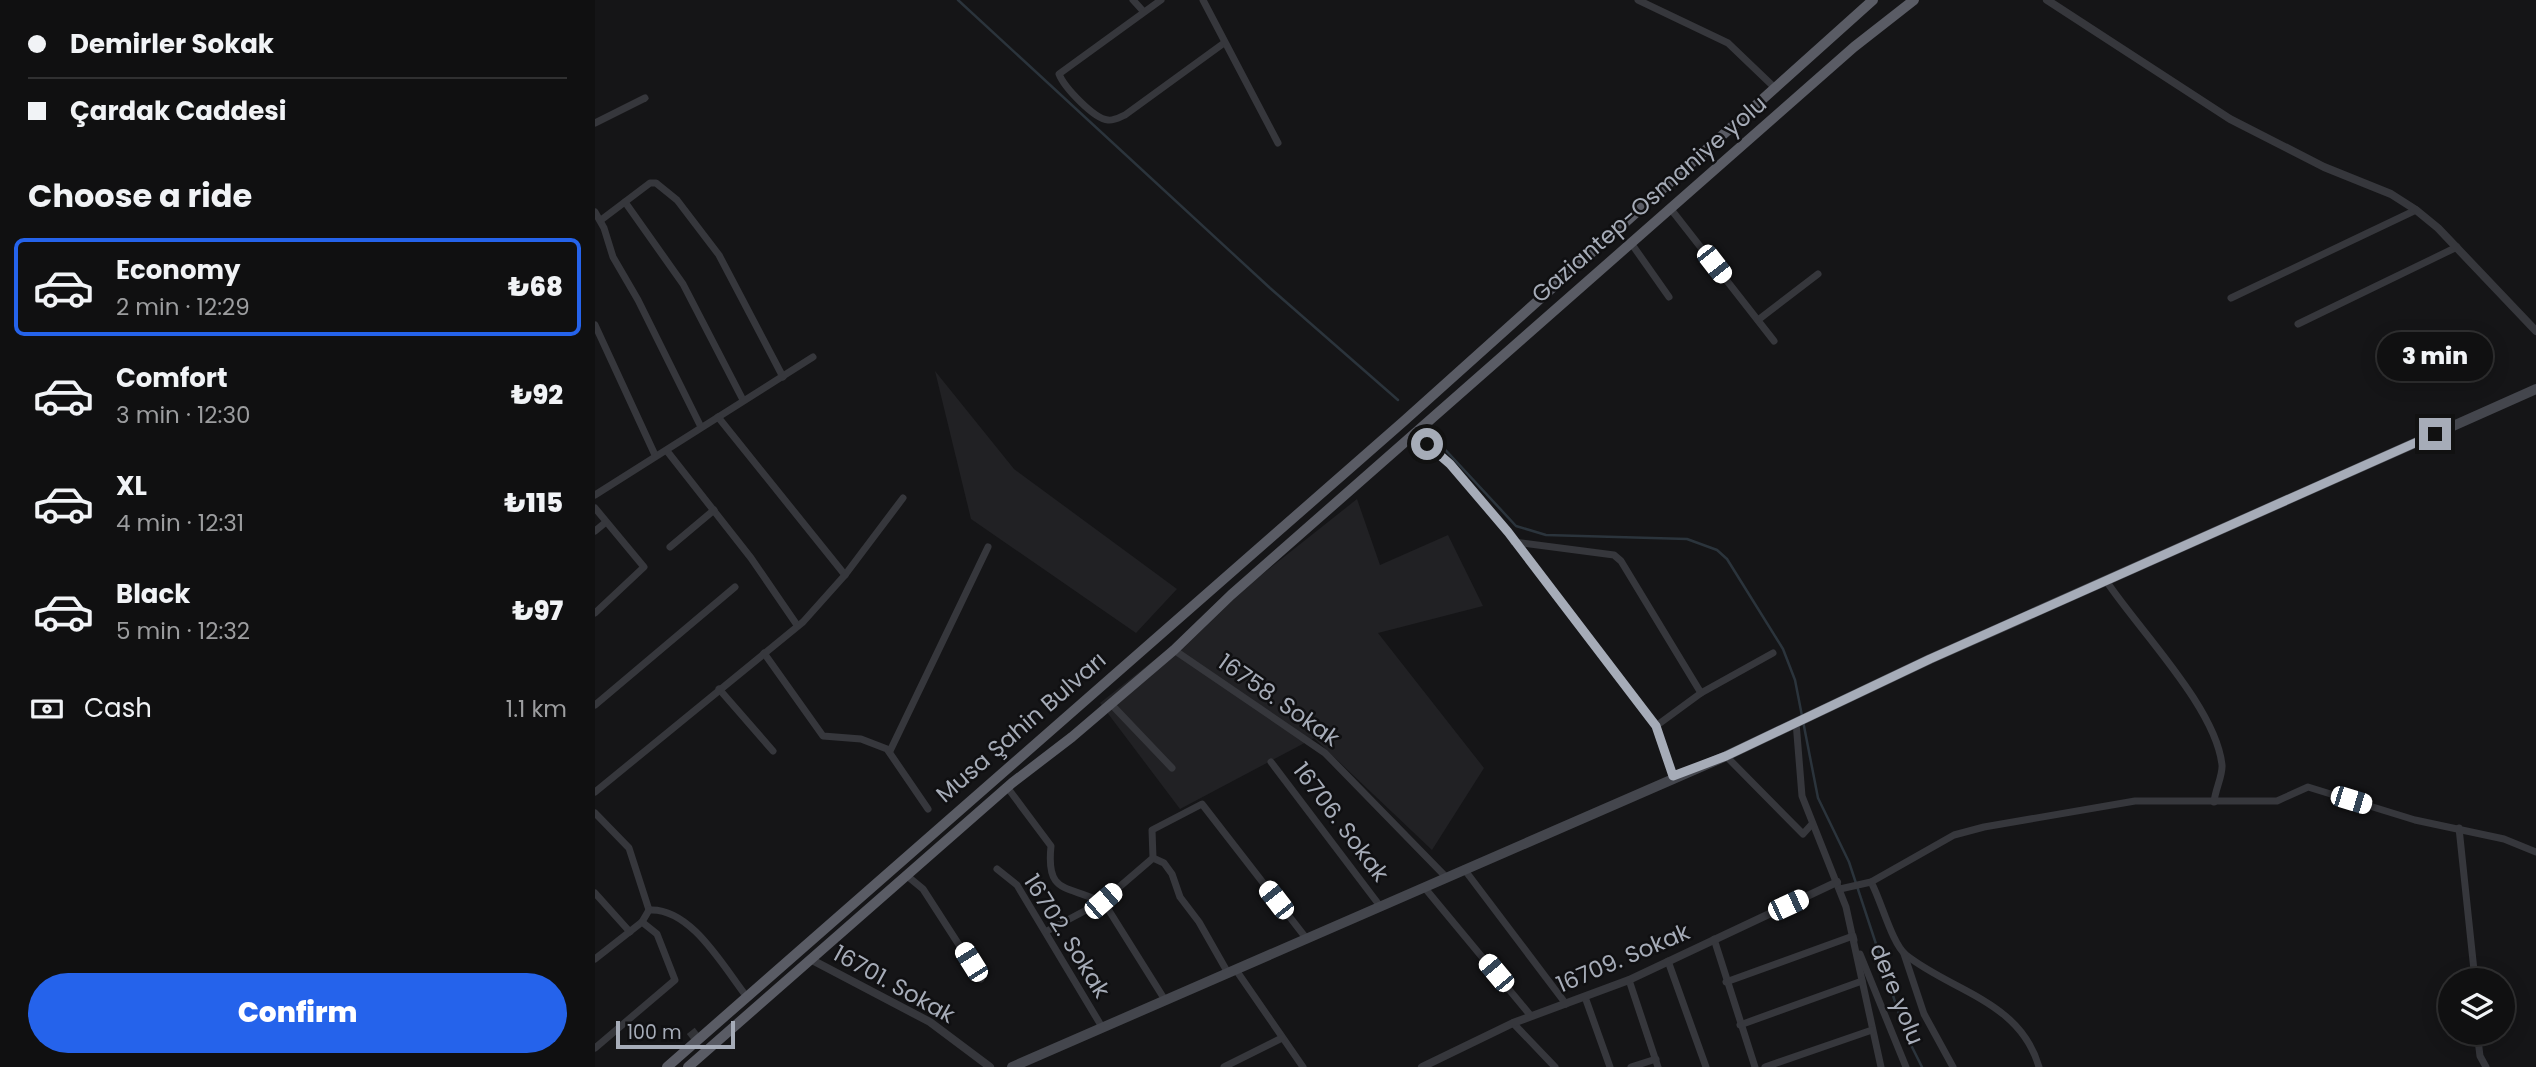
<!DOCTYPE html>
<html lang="en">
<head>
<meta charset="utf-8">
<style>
  body { margin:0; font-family:Poppins,sans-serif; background:#1e1e1f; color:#f1f3f6; height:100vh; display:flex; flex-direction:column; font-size:26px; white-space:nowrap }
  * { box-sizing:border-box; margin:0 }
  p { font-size:23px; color:#9c9d9f }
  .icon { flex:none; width:38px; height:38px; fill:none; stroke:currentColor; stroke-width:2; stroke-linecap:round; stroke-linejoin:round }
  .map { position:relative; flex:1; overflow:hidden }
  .details { display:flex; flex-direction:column; background:#101011; width:595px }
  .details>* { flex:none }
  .top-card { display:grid; align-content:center; height:154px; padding:0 28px; background:#101011 }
  .controls { position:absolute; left:1843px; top:968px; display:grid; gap:14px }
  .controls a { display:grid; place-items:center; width:77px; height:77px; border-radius:50%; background:#101011; box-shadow:0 4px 18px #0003,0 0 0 2px #303031; font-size:35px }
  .scale { position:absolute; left:21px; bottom:18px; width:119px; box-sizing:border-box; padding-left:7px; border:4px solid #a6acb8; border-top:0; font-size:19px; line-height:24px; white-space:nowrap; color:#a6acb8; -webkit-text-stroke:5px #101012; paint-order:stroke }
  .end { position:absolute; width:32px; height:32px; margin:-16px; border:9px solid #a6acb8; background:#111; box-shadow:0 0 0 4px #111 }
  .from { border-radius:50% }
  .bubble { position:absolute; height:49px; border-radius:24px; background:#101011; box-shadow:0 4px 18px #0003,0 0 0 2px #303031; font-size:23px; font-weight:800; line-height:49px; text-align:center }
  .car { position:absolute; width:21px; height:42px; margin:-21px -10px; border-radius:9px; box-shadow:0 0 5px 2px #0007; background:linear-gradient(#fff 24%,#345 0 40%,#fff 0 76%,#345 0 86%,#fff 0) }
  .top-card b { display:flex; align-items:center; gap:24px; height:66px; font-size:26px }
  .top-card b+b { border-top:2px solid #303031 }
  .top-card i { width:18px; height:18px; background:#f1f3f6 }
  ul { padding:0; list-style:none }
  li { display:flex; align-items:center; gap:21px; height:98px; margin:0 14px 10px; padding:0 14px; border:4px solid transparent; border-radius:10px }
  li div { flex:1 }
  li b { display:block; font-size:26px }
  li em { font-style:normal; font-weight:800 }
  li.on { border-color:#2563eb }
  li>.icon { width:63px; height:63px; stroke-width:1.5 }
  h2 { padding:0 28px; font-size:32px; line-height:84px }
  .pay { display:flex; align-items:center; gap:18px; height:77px; padding:0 28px; font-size:26px }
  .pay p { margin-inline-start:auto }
  .action { display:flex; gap:14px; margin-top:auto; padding:14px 28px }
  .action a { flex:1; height:80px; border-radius:42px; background:#2563eb; color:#fff; font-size:28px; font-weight:800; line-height:80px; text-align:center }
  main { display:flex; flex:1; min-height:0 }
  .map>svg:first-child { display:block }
</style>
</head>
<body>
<main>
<section class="details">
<div class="top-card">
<b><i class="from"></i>Demirler Sokak</b>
<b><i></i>Çardak Caddesi</b>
</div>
<h2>Choose a ride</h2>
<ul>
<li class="on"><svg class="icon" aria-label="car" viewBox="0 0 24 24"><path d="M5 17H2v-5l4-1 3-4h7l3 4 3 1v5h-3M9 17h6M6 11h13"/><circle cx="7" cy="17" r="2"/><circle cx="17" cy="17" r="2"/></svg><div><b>Economy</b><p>2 min · 12:29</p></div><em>₺68</em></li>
<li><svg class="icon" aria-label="car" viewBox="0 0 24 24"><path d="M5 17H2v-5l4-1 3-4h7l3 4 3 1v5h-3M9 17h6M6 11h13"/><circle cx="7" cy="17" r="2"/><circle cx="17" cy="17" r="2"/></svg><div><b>Comfort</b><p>3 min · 12:30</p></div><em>₺92</em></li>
<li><svg class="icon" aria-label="car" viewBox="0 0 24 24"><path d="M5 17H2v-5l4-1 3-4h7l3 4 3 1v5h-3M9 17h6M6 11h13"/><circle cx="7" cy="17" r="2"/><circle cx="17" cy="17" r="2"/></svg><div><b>XL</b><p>4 min · 12:31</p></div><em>₺115</em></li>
<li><svg class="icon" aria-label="car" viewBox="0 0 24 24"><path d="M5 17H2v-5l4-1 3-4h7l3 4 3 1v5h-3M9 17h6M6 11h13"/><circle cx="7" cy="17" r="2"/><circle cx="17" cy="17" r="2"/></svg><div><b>Black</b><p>5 min · 12:32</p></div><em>₺97</em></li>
</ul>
<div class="pay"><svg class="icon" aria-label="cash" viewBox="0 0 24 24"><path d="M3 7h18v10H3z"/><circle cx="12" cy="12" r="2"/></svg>Cash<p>1.1 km</p></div>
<div class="action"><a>Confirm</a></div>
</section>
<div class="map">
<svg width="1941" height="1067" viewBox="0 0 1941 1067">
  <rect width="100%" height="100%" fill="#151517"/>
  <g fill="#212124">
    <path d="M340,371l79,98 163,120 -41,44 -165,-114z"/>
    <path d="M762,499l23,66 68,-30 35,71 -105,27 106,135 -52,82 -118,-112 -134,71 -80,-106z"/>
  </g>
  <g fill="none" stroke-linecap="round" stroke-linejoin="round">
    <g stroke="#2b343c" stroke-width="2.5">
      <path d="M363,0l312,288 128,112"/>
      <path d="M832,430l89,96 30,9 141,4 30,11 10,9 56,90 12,31 23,118 31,64 57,173 16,32"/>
    </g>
    <path stroke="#323337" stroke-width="10" stroke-dasharray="10 5" stroke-linecap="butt" d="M95,1038l10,-8"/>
    <g stroke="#36373c" stroke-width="7">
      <path d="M538,0l10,11"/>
      <path d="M566,0l-102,74c5,13 35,45 49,46 6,1 12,-3 17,-5l99,-72"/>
      <path d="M608,0l75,143"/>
      <path d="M1043,0l90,43 47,45"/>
      <path d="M0,123l50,-25"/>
      <path d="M30,202l58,82 60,116"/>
      <path d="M1075,208l104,133"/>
      <path d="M0,212l9,16 9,29 25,43 63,127"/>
      <path d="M6,220l49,-37h6l21,17 42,55 64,122"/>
      <path d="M1036,243l38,54"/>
      <path d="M1636,298l185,-88"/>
      <path d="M1163,320l60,-46"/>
      <path d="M1703,324l159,-77"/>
      <path d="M0,325l60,130"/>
      <path d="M123,417l127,158"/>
      <path d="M820,434l35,30 58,68 148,194 17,51"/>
      <path d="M72,451l84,107 46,67"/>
      <path d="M0,495l218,-138"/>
      <path d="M0,508l49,59 -49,46"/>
      <path d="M0,531l11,-9"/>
      <path d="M919,542l100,13 7,6 80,132"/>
      <path d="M75,547l44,-37"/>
      <path d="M1512,582c32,48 109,126 115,183 1,10 -7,25 -8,37"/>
      <path d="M579,650l151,103 121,124"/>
      <path d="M169,653l59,83 38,3 26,10 41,60"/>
      <path d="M124,689l54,62"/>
      <path d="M516,704l61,64"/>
      <path d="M0,705l140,-118"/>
      <path d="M1201,722l6,74 44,111 35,160"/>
      <path d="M1061,726l45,-33 72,-40"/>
      <path d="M295,751l98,-204"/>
      <path d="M1131,756l77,78 9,-10"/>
      <path d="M676,762l109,144"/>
      <path d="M412,787l44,59c-5,48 15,39 48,55"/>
      <path d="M0,792l208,-170 42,-47 58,-77"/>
      <path d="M0,813l34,35 20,62"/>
      <path d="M1864,828l16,152"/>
      <path d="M558,858l11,5 8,11 8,23 19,25 29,51"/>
      <path d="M402,869l20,16 85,142"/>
      <path d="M869,869l102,135"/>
      <path d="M311,875l17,14 58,90"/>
      <path d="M1276,882c10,18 21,62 35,73 47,37 114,46 133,112"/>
      <path d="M829,887l107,129"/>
      <path d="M1245,889l31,-7 83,-47 30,-8 151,-26h142l31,-14 107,33 89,19 32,13"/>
      <path d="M0,893l35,39"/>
      <path d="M508,901l62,99"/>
      <path d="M54,910c42,-3 75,58 98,87"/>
      <path d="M452,931l56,-30 50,-43 -1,-28 50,-26 104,134"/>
      <path d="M1119,939l41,128"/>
      <path d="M1265,954l46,113"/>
      <path d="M1309,954l20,60 29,53"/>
      <path d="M0,959l47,-37 7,-12"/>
      <path d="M1073,961l38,106"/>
      <path d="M641,970l67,97"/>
      <path d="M1034,980l29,87"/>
      <path d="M1131,982l127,-46 1,4"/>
      <path d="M990,997l25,70"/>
      <path d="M918,1023l42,44"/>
      <path d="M1145,1025l122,-44"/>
      <path d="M1882,1032l3,24 6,11"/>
      <path d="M0,1048l80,-68 -18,-46 -15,-12"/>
      <path d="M629,1067l58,-29"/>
      <path d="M1036,1067l25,-8"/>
      <path d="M1170,1067l107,-37"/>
    </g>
    <g stroke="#36373c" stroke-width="8">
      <path d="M1452,0l183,119 94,48 67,27 25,16 22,18 98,103"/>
      <path d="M217,960l118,62 60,45"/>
      <path d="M827,1067l91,-44 116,-43 208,-98"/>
    </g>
    <path stroke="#44464d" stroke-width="10" d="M417,1067l714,-311 204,-97 606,-270"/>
    <g stroke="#5a5c65" stroke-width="10">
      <path d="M72,1067l737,-646 469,-421"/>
      <path d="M93,1067l324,-284 60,-46 102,-87 57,-55 623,-548 60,-47"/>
    </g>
  </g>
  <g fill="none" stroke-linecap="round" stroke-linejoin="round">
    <path stroke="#a6acb8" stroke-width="9" d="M832,444l23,20 58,68 148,194 17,50 53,-20 204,-97 505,-225"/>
  </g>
  <g text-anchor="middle" stroke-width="5" stroke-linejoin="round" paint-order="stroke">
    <g font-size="23" fill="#a6acb8" stroke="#101012">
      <text transform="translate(1054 199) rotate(-41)" y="8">Gaziantep-Osmaniye yolu</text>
      <text transform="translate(684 700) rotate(35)" y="8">16758. Sokak</text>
      <text transform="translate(426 727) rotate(-41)" y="8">Musa Şahin Bulvarı</text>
      <text transform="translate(746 822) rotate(53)" y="8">16706. Sokak</text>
      <text transform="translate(472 936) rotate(58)" y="8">16702. Sokak</text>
      <text transform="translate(1028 958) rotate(-23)" y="8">16709. Sokak</text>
      <text transform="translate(299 984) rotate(29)" y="8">16701. Sokak</text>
      <text transform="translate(1302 994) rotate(68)" y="8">dere yolu</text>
    </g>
  </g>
</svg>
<div class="controls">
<a><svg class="icon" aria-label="layers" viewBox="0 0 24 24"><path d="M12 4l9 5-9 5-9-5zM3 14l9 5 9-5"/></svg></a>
</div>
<div class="scale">100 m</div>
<i class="end from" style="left:832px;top:444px"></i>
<i class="end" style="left:1840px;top:434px"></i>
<div class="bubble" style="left:1782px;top:332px;width:116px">3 min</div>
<i class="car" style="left:1119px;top:264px;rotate:142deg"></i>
<i class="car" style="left:1756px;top:800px;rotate:107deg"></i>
<i class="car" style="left:681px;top:900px;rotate:322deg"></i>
<i class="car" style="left:508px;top:901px;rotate:49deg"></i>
<i class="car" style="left:1193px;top:905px;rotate:65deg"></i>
<i class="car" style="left:376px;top:962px;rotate:328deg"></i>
<i class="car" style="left:901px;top:973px;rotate:320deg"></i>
</div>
</main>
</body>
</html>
